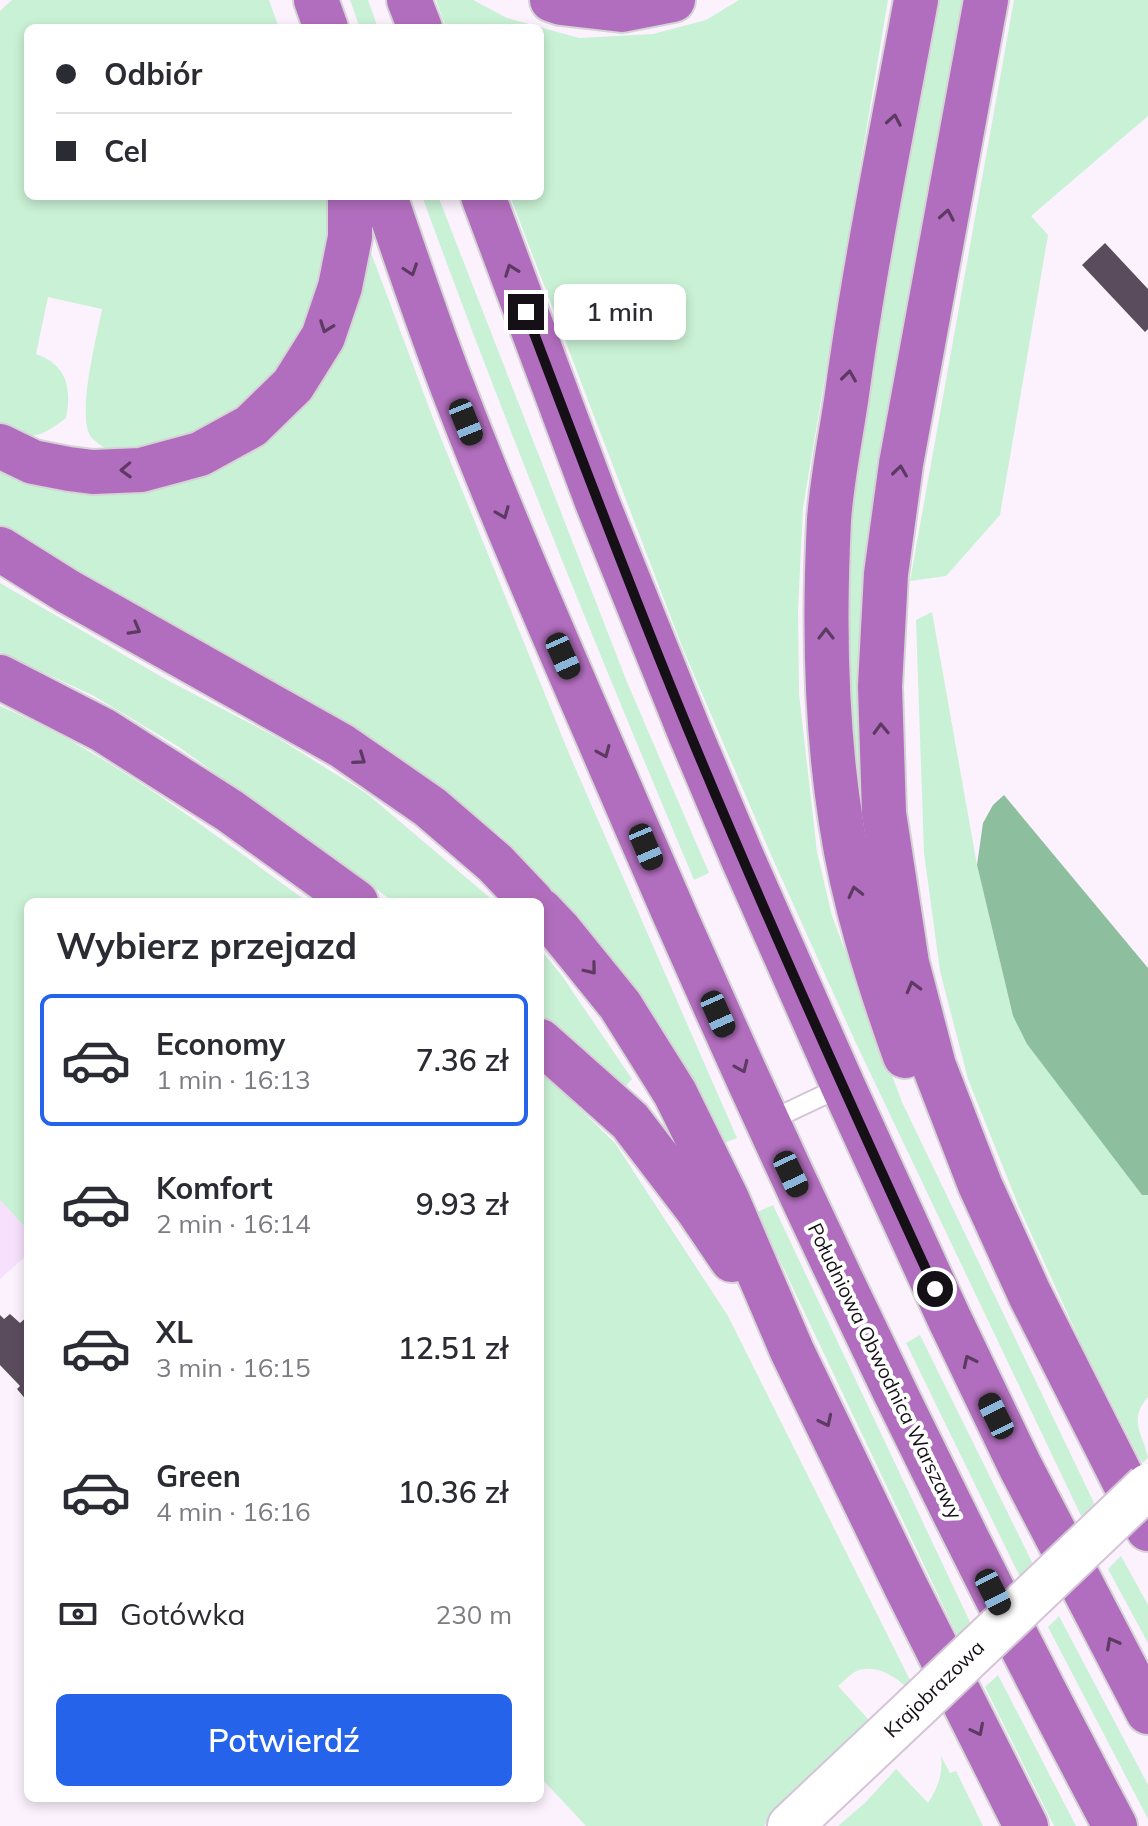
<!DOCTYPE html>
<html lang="pl">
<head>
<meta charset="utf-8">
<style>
  body { margin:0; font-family:Mulish,sans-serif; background:#f7f7f7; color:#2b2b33; height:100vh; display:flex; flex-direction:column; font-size:30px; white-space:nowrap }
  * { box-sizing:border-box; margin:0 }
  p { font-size:26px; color:#7c7c81 }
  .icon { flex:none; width:44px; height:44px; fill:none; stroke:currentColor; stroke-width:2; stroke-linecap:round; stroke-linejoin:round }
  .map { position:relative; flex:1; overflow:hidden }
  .drawer { position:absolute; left:24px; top:898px; width:520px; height:904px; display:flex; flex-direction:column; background:#fff; border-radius:12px; box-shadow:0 4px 12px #0003 }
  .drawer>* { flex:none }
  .top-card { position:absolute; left:24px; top:24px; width:520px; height:176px; border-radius:12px; box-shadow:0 4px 12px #0003; display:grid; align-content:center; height:176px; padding:0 32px; background:#fff }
  .end { position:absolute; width:36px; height:36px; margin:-18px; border:10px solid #150f16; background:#fff; box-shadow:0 0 0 4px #fff }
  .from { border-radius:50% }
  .bubble { position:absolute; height:56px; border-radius:12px; background:#fff; box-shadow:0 4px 12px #0003; font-size:26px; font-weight:600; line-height:56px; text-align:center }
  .car { position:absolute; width:24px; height:48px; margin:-24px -12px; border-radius:10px; box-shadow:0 0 6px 2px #0007; background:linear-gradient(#222 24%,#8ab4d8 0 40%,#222 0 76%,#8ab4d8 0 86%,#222 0) }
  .top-card b { display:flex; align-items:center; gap:28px; height:76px; font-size:30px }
  .top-card b+b { border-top:2px solid #e1e1e2 }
  .top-card i { width:20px; height:20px; background:#2b2b33 }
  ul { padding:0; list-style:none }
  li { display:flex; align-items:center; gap:24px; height:132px; margin:0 16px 12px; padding:0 16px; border:4px solid transparent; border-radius:12px }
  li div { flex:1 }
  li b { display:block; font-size:30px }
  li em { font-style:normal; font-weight:600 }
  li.on { border-color:#2563eb }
  li>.icon { width:72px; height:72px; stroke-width:1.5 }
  h2 { padding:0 32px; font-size:36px; line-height:96px }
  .pay { display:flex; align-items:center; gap:20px; height:88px; padding:0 32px; font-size:30px }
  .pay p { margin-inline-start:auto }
  .button { display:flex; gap:16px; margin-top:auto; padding:16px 32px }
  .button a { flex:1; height:92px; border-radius:12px; background:#2563eb; color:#fff; font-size:32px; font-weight:600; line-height:92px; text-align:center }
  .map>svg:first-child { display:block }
</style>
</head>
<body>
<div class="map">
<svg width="1148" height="1826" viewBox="0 0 1148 1826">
  <rect width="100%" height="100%" fill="#fcf2fe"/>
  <path fill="#f7e0fb" d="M0,1200l28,30v24l-28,25z"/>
  <g fill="#c9f1d5">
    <path d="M12,0h257l10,28h-251v168h299l-2,72 -15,49 -19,41 -35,42 -47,28 -36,14 -62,10c-6,-4 -15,-9 -20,-15 -15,-21 6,-101 11,-128l-54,-12 -12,57c31,11 36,34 30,64 -26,20 -38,25 -66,5v-412z"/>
    <path d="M350,0h18l10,28h-18z"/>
    <path d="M436,0h37l34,18 72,20 74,-4 53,-14 33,-20h149l-85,508 -5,102 1,84 18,158 15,64 70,186 193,403 -13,13 -228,-479 -82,-182 -89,-208 -173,-453h30v-168h-94z"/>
    <path d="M937,0h28l-44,233 -37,223 -20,376 -15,-146 -3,-115 11,-105 20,-142z"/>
    <path d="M1014,0h134v116l-117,100 17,19 -48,280 -54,61 -36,5z"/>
    <path d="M422,196h16l189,486 82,191 -15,7c-95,-226 -188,-453 -272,-684z"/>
    <path d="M361,226l73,195 136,335 167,382 -13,5 -96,-157 -56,-76 -72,-75 -100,-74 -400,-232v-64l62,22 55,8 52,-11 57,-21z"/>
    <path d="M0,583l167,97 109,57 90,56 129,109h-101l-215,-155 -85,-51 -94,-44z"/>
    <path d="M932,612l45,253 36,151 128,178 7,1v202c-21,24 -4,38 0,61l-6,5 -61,-120 -62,-136 -51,-128 -28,-108 -16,-118 -8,-233z"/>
    <path d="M0,706c112,48 210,126 308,196h-280v328l-28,-30z"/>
    <path d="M540,949l22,27 70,103 -9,10 -83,-76z"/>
    <path d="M540,1070l75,73 113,173 183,366 -5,5c-11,-11 -30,-22 -47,-17 -8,3 -15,11 -21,16l32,35 -106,105h-178l-46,-49z"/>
    <path d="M773,1205l198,419 -13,13 -201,-425z"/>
    <path d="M920,1335l113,229 -13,13 -114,-234z"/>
    <path d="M1121,1556l27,49v38l-40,-74z"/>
    <path d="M1059,1616l89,169v34l-100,-192z"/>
    <path d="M998,1675l78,151h-22l-69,-139z"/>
    <path d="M941,1756l9,17 6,-2 27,55h-145l27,-23 31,-34 32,34c10,-15 15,-29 13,-47z"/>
  </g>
  <path fill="#8dbf9e" d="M1004,795l144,173v227h-6l-115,-151 -14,-28 -36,-151 6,-42 10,-18z"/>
  <g fill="#5b4c5d">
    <path d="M1105,243l43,46v40l-3,3 -63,-67z"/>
    <path d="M10,1314l10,9 8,-7v86l-11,-13 3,-3 -20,-21v-50l4,4z"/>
  </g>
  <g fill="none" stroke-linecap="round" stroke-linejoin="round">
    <g stroke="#d5c4d8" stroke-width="22">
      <path id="service" d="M767,1122l76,-36"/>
    </g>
    <g stroke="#d5c4d8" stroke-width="48">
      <path id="tertiary" d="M790,1826l126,-119"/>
    </g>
    <g stroke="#d5d4d5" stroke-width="48">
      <g id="motorway">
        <path d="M316,0l10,28"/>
        <path d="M409,0l11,28"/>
        <path d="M552,0l9,3 61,7 51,-10"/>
        <path d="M986,0l-85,464 -15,110 -6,112 4,127 23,150 27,103 46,119 50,110 118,234"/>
        <path d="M385,196c23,68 46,136 72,203 55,143 117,282 177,422 147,342 307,677 481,1005"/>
        <path d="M483,196l114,306 92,229 53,126 101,229 106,232 71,148 128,246"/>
        <path d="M0,446l33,16 36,7 24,3 48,-2 59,-16 51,-28 42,-41 30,-48 17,-50 10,-50v-41"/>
        <path d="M0,549l67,42 275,155 88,61 65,56 37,39"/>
        <path d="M0,677l103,53 127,81 126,91"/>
        <path d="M540,910l20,21 60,74 55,88 52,106 65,152 113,234 121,241"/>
        <path d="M540,1041l90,80 68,89 34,50"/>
        <path d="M905,1056c-27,-76 -52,-154 -64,-234 -16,-100 -17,-201 -12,-302 3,-42 12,-84 18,-126 18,-132 45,-263 69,-394"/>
      </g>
    </g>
    <use href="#service" stroke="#fff" stroke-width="18"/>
    <use href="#tertiary" stroke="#fff" stroke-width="44"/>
    <use href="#motorway" stroke="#b26ebe" stroke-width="44"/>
    <g stroke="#d5c4d8" stroke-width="48" stroke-linecap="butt">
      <path id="tertiary-bridge" d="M916,1707l232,-221"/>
    </g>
    <use href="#tertiary-bridge" stroke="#fff" stroke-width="44"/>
  </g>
  <defs><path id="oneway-chevron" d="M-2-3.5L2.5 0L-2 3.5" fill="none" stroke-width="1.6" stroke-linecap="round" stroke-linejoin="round" transform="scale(2)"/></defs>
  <g stroke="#5c3a62">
    <use href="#oneway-chevron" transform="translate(894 120) rotate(-80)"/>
    <use href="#oneway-chevron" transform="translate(947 215) rotate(-80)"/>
    <use href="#oneway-chevron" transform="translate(411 270) rotate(71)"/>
    <use href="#oneway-chevron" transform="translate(511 270) rotate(-110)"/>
    <use href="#oneway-chevron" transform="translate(326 327) rotate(110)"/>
    <use href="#oneway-chevron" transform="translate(849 376) rotate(-82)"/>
    <use href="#oneway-chevron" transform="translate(126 470) rotate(178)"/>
    <use href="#oneway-chevron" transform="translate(900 471) rotate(-82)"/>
    <use href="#oneway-chevron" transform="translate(503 513) rotate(68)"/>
    <use href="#oneway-chevron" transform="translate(135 629) rotate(29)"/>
    <use href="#oneway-chevron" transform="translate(826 634) rotate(-90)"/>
    <use href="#oneway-chevron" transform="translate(881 729) rotate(-92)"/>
    <use href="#oneway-chevron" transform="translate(604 752) rotate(67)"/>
    <use href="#oneway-chevron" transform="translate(360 759) rotate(35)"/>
    <use href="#oneway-chevron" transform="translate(855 892) rotate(-103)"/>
    <use href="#oneway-chevron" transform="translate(591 969) rotate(51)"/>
    <use href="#oneway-chevron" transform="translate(913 987) rotate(-105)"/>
    <use href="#oneway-chevron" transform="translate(742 1067) rotate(66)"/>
    <use href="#oneway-chevron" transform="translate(969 1361) rotate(-116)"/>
    <use href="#oneway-chevron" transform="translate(826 1421) rotate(64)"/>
    <use href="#oneway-chevron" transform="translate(1112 1643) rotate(-118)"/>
    <use href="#oneway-chevron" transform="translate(978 1730) rotate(63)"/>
  </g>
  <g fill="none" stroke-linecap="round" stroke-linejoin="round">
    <path stroke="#150f16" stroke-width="10" d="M526,312c53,140 105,279 162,417 78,189 162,375 247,560"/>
  </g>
  <g text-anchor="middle" stroke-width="8" stroke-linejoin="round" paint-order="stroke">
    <g font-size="20" fill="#150f16" stroke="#fff">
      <text transform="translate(885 1371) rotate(64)" y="7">Południowa Obwodnica Warszawy</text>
      <text transform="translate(934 1689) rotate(-44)" y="7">Krajobrazowa</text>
    </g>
  </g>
</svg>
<i class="end from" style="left:935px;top:1289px"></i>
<i class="end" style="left:526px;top:312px"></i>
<div class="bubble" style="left:554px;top:284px;width:132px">1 min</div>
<i class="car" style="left:466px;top:422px;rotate:158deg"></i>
<i class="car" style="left:563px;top:656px;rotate:156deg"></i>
<i class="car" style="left:646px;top:847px;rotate:157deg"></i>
<i class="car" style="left:718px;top:1014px;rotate:156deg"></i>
<i class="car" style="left:791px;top:1174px;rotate:155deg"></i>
<i class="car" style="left:996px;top:1416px;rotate:334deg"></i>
<i class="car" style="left:993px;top:1592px;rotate:153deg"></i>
<div class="top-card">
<b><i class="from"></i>Odbiór</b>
<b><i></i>Cel</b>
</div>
<section class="drawer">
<h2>Wybierz przejazd</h2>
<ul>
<li class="on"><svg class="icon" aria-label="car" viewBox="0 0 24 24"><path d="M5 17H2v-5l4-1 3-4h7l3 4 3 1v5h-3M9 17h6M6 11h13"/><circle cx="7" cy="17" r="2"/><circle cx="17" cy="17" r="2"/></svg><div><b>Economy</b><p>1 min · 16:13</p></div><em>7.36 zł</em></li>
<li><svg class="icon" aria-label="car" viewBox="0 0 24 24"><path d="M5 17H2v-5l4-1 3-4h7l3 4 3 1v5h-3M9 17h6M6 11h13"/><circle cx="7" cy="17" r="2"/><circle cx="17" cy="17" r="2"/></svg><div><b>Komfort</b><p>2 min · 16:14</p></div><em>9.93 zł</em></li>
<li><svg class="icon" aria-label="car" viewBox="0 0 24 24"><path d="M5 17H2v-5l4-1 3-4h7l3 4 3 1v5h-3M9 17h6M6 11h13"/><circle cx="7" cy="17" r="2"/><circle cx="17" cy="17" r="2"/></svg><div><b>XL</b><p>3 min · 16:15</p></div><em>12.51 zł</em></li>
<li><svg class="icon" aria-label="car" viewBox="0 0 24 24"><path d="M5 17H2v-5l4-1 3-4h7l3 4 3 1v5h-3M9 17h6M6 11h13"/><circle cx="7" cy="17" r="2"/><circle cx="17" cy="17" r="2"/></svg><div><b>Green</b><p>4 min · 16:16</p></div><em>10.36 zł</em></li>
</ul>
<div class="pay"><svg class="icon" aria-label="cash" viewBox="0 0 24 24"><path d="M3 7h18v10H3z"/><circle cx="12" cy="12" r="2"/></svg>Gotówka<p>230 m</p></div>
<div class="button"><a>Potwierdź</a></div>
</section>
</div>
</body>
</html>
